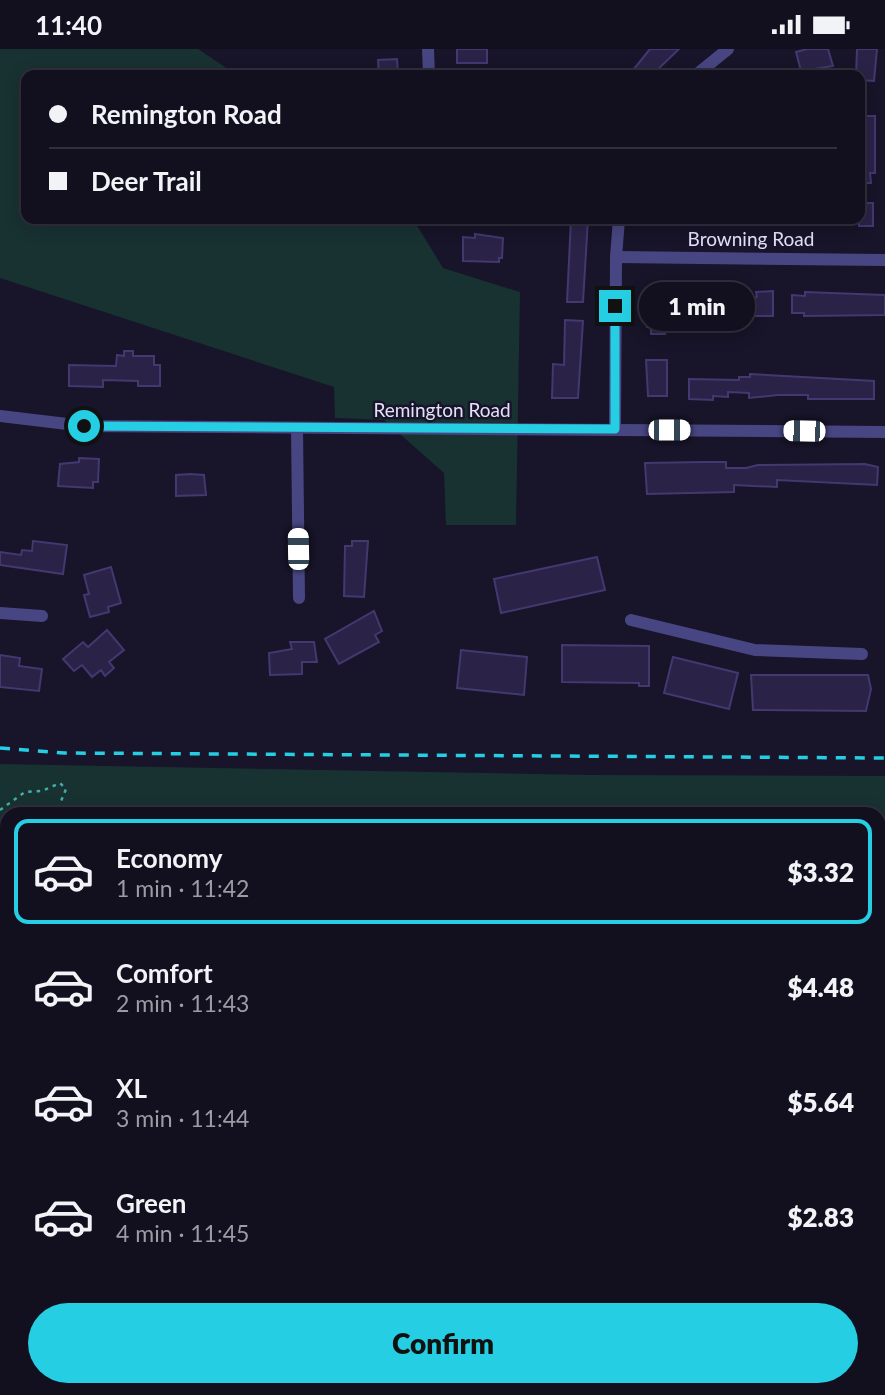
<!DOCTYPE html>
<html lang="en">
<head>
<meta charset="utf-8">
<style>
  body { margin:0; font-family:Lato,sans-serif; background:#1f1d2c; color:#f1f3f6; height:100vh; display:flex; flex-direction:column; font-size:26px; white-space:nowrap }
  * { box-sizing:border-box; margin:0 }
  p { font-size:23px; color:#9c9ca4 }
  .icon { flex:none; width:38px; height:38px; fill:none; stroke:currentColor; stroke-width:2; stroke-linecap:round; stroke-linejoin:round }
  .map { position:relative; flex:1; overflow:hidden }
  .sheet { position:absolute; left:0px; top:758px; width:886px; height:590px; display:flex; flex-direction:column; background:#120f1f; border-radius:21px 21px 0 0; box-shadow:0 4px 18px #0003,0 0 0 2px #312f3d }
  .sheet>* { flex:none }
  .hud { position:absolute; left:21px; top:21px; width:844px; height:154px; border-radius:14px; box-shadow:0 4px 18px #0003,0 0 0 2px #312f3d; display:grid; align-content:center; height:154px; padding:0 28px; background:#120f1f }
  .end { position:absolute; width:32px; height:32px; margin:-16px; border:9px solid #25cee2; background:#111; box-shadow:0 0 0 4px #111 }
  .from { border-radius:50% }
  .bubble { position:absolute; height:49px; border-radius:24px; background:#120f1f; box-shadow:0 4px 18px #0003,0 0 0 2px #312f3d; font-size:23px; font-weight:800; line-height:49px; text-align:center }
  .car { position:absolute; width:21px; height:42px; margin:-21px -10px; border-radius:9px; box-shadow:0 0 5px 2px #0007; background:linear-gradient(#fff 24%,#345 0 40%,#fff 0 76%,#345 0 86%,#fff 0) }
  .hud b { display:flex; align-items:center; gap:24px; height:66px; font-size:26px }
  .hud b+b { border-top:2px solid #312f3d }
  .hud i { width:18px; height:18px; background:#f1f3f6 }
  ul { padding:12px 0 0; list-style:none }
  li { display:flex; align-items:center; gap:21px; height:105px; margin:0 14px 10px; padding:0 14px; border:4px solid transparent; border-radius:14px }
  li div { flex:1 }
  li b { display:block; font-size:26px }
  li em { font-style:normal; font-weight:800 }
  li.active { border-color:#25cee2 }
  li>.icon { width:63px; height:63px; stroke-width:1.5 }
  .cta { display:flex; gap:14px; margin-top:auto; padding:14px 28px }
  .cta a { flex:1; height:80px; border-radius:42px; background:#25cee2; color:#111; font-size:28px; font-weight:800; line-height:80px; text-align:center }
  .status { display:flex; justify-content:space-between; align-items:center; height:49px; padding:0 35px; background:#120f1f; direction:ltr }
  .status svg { height:19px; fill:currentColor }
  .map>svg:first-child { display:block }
</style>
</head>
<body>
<div class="status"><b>11:40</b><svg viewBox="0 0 49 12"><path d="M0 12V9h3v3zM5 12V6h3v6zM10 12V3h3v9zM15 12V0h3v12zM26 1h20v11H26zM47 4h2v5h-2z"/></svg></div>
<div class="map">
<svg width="885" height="1346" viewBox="0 0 885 1346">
  <rect width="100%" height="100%" fill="#181429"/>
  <g fill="#183231">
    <path d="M0,0h198l39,26h-211v144h387l30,49 77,24 -4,233h-70l-2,-52 -60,-53 -49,-2 -1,-31 -334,-109z"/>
    <path d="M0,715l590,11 295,1v471h-7v-433h-871v575h168v6h-175z"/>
  </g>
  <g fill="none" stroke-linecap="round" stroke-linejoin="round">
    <g stroke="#192d4e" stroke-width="3.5">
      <path d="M0,967l7,1"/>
      <path d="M878,998h7"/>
    </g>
  </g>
  <g fill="#2a2347" stroke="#433870" stroke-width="2">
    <rect x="457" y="0" width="30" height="14"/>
    <path d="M650,0h29l-27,26h-23z"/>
    <path d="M807,0h21l5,17 -32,5 -5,-19z"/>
    <path d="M857,0h20l-3,32 -15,-1v-5h-3z"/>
    <path d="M397,10l1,16h-19l-1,-15z"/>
    <path d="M859,67h16v57h-5l1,10h-12z"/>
    <rect x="859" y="154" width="14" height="23"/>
    <path d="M571,170h17l-5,83h-16z"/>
    <path d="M475,185l28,4 -1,20h-3v4l-36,-1v-24l12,1z"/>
    <path d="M696,242h31v8h21l9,-2 -1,-5 17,-1v25h-65v-8h-12z"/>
    <path d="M653,243h16l-4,42h-14v-7h-4v-22h6z"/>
    <path d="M805,243l80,3v20l-81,1v-3h-12v-18l13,1z"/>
    <path d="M565,271l18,1 -5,77h-26l1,-34 11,1z"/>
    <path d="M124,302h9v5h21v9h6v21h-22v-5l-35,-1v7l-34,-1v-21l47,1 1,-11 7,1z"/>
    <path d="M646,311h21v36h-19z"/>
    <path d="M750,325l124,7v18h-66v-4h-30l-29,3v-5l-21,-1v5l-15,-1v4l-24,-1v-20l50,1v-3h11z"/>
    <path d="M79,409l20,1 -1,23h-5v6l-35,-2 2,-22 19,-2z"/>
    <path d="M702,413h24v6h20l12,-3 107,-1 13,3 -1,18 -100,-5v7l-43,-2v7l-87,2 -2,-31z"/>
    <path d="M190,425l14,1 2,20 -30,1v-21z"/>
    <path d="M33,492l34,4 -4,29 -63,-9v-13l21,3 1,-5 10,1z"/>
    <path d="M352,492h16l-4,56 -20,-1 1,-50h7z"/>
    <path d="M597,508l8,33 -104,23 -7,-34z"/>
    <path d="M111,518l10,36 -13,4 1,5 -19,5 -6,-22 5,-1 -5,-19z"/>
    <path d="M374,562l8,20 -7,4 4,7 -40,22 -14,-25z"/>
    <path d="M107,581l17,20 -15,12 5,6 -9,8 -4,-6 -9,7 -10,-12 -8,6 -11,-12 20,-17 5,5z"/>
    <path d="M290,593h24l3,20h-15v12l-32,1 -1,-22 23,-4z"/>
    <path d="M562,596l87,1v40h-10v-3l-77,-1z"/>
    <path d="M461,601l66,7 -3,38 -67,-7z"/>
    <path d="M0,606l20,3 -1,8 23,3 -3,22 -39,-4z"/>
    <path d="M673,608l65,16 -9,36 -65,-16z"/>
    <path d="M751,626h117l3,14 -5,22 -113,-1z"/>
  </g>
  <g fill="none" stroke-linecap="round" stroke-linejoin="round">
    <g stroke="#41aea8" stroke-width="2.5" stroke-dasharray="3.5 5" stroke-linecap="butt">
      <path d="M0,761l25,-18 17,-1 18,-8 6,6 -9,22 -5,3"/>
      <path d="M0,797l7,-3"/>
      <path d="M878,941l7,-1"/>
      <path d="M0,942l7,1"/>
      <path d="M0,992l7,3"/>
      <path d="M878,1023h7"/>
      <path d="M878,1156l7,-1"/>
      <path d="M0,1223l7,-1"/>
    </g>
    <g stroke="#484682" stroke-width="12">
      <path d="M428,0l1,26"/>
      <path d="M696,26l32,-26"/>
      <path d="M616,208l269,3"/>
      <path d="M0,367l84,10 801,6"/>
      <path d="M297,379l2,170"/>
      <path d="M615,380l1,-172 3,-38"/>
      <path d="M0,564l42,3"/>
      <path d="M631,571l124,30 107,4"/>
      <path d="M878,1206h7"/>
      <path d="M205,1340v6"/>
      <path d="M648,1346v-6"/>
      <path d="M803,1346v-6"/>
    </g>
    <path stroke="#25cee2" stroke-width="3.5" stroke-dasharray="10 9" stroke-linecap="butt" d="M0,699l64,5 821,5"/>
  </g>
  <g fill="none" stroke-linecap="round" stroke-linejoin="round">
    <path stroke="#25cee2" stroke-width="9" d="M84,377l531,3v-123"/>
  </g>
  <g text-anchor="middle" stroke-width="5" stroke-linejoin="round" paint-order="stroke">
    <g font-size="19" fill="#e4e0fb" stroke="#181429">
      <text x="751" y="197">Browning Road</text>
      <text x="442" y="368">Remington Road</text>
    </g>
  </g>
</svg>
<i class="end from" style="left:84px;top:377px"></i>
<i class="end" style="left:615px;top:257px"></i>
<div class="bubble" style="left:639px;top:233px;width:116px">1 min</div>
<i class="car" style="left:669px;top:381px;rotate:90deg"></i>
<i class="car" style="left:804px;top:382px;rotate:271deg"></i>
<i class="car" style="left:298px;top:500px;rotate:359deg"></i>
<div class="hud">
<b><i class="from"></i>Remington Road</b>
<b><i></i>Deer Trail</b>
</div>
<section class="sheet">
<ul>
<li class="active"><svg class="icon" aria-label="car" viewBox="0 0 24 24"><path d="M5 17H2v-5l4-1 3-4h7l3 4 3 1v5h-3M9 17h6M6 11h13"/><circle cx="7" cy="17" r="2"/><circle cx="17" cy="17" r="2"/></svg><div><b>Economy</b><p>1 min · 11:42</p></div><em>$3.32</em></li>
<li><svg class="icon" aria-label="car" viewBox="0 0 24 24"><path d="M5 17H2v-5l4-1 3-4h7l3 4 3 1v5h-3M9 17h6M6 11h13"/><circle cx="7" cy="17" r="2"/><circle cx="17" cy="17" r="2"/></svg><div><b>Comfort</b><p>2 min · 11:43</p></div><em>$4.48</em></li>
<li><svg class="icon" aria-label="car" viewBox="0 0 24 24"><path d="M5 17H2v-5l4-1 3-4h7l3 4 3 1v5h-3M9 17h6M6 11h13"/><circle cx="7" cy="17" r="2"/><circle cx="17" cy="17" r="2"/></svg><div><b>XL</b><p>3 min · 11:44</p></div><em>$5.64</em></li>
<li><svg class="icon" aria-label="car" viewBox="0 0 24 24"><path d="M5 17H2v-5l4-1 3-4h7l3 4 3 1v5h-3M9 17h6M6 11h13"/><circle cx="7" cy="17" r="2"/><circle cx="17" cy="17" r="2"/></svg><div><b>Green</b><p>4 min · 11:45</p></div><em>$2.83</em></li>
</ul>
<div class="cta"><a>Confirm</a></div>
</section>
</div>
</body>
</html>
